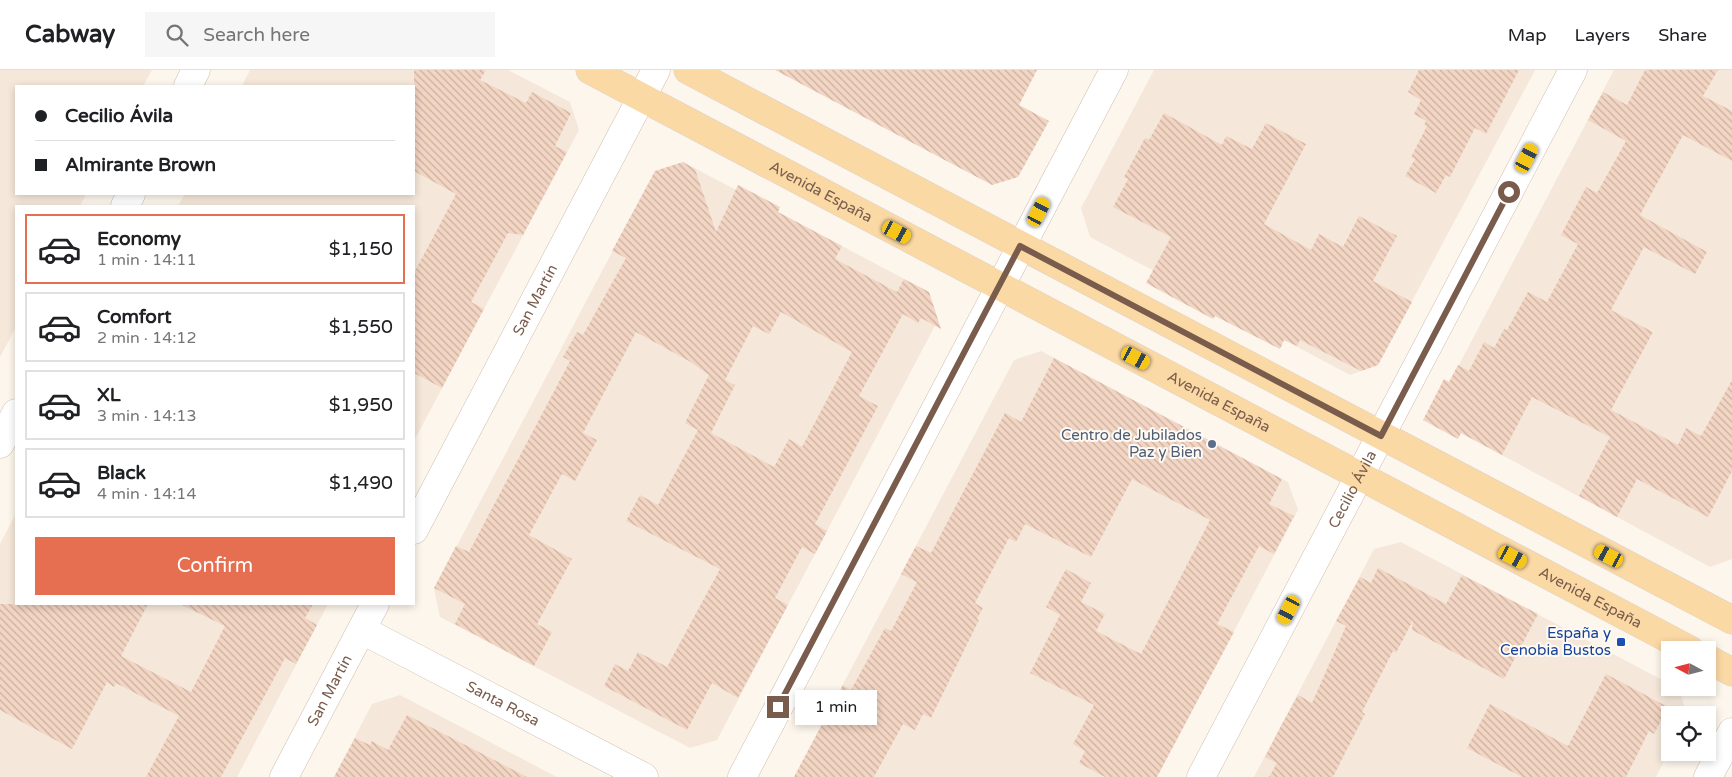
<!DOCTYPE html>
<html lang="en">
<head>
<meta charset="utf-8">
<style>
  body { margin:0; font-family:"Varela Round",sans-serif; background:#f6f6f6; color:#202124; height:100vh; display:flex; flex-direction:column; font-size:19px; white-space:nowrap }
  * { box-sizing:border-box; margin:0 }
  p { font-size:16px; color:#757577 }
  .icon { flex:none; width:28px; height:28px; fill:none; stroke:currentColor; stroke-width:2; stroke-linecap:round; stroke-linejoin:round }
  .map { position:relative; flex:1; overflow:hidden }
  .sheet { position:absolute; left:15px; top:135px; width:400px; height:400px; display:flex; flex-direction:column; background:#fff; border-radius:0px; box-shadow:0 2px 8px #0003 }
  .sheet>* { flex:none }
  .guide { position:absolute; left:15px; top:15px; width:400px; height:110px; border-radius:0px; box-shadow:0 2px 8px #0003; display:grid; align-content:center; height:110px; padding:0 20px; background:#fff }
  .needle { width:32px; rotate:277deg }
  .controls { position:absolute; left:1661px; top:571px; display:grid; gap:10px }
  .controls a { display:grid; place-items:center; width:55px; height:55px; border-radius:0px; background:#fff; box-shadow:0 2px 8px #0003; font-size:25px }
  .end { position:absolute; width:22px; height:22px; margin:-11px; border:6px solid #7a5c4d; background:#fff; box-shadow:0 0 0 2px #fff }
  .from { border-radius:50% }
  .bubble { position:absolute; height:35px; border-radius:0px; background:#fff; box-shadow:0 2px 8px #0003; font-size:16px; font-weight:600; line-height:35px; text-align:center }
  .car { position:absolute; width:15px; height:30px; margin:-15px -8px; border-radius:6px; box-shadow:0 0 4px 1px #0007; background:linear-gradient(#f5c518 24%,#345 0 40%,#f5c518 0 76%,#345 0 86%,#f5c518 0) }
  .guide b { display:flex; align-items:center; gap:18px; height:48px; font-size:19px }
  .guide b+b { border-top:1px solid #e0e0e0 }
  .guide i { width:12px; height:12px; background:#202124 }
  ul { padding:9px 0 0; list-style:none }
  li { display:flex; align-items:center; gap:15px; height:70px; margin:0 10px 8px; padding:0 10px; border:2px solid #e0e0e0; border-radius:0px }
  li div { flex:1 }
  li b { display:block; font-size:19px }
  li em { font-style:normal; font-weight:600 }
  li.on { border-color:#e76f51 }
  li>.icon { width:45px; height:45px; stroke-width:1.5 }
  .action { display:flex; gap:10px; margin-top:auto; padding:10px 20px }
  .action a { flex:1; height:58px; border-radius:0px; background:#e76f51; color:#fff; font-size:20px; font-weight:600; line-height:58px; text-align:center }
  header { display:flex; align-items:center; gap:30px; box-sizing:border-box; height:70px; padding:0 25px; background:#fff; border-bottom:1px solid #e0e0e0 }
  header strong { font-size:24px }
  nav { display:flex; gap:28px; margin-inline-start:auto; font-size:18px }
  .search { width:350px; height:45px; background:#f6f6f6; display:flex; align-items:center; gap:12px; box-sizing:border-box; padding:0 18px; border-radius:0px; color:#757577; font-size:19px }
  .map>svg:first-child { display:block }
</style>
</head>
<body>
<header>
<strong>Cabway</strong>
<div class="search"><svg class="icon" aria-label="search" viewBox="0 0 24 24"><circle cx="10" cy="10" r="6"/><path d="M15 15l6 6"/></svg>Search here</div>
<nav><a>Map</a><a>Layers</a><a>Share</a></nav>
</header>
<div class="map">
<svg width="1732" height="707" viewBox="0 0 1732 707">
  <defs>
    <pattern id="building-back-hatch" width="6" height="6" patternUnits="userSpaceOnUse" patternTransform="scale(1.25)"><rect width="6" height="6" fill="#f3d5c3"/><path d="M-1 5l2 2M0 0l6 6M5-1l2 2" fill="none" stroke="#cab0a1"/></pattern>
  </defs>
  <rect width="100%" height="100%" fill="#fdf6ec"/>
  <g fill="#f5e8da">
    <path d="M0,0h152l-9,16h-127v108h70l-6,12h-64v121l-16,30z"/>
    <path d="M250,0h258l62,32 9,28 -165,311v-235h-236l7,-12h229v-108h-172z"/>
    <path d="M1154,0h381l-157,295 -28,10 -260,-138 -9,-29z"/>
    <path d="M1614,0h118v489l-22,8 -266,-143 -3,-25z"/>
    <path d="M683,92l246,130 9,28 -221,420 -27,8 -250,-131 -6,-28 221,-418z"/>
    <path d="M1041,281l247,131 10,28 -141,267h-363l220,-417z"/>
    <path d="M16,443v91h312l-91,173h-237v-233z"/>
    <path d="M1401,472l269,142v4l9,1 8,26h-17v35l-14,27h-402l120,-228z"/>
    <path d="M400,625l157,82h-223l38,-73z"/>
  </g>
  <g fill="url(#building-back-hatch)" fill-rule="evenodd">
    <path d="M414,0h72l-6,10 46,23 6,-11 39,21 -16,33 12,6 -44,83 -15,-2 -37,69 13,7 -42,79 -28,-15v-100l42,-79 -42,-23z"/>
    <path d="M775,0h262l-18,35 30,16 -31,56 -26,8z"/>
    <path d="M1419,0h100l-33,64 -11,-6 -25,49 -4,-2 -10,18 -31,-17 10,-17 -4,-2 16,-31 -3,-1 2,-4 -12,-7 7,-14 -13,-8z"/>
    <path d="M1645,0h73l-15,26 29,15v50l-49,-26 -43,80 67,37 -12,22 -51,-27 -33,63 42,22 -42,78 67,35 8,-17 15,8 31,-56v91l-24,46 -71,-38 -20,38 -38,-21 31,-59 -78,-40 -30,58 -41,-22 -3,6 -35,-19 21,-41 5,3 9,-17 11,6 15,-29 10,6 10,-19 3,1 21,-38 19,10 31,-58 -17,-9 25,-48 11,6 29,-52 -38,-21 15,-28 24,13z"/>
    <path d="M1164,43l58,32 4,-9 26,13 14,-26 40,21 -42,80 47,26 8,-16 24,13 16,-31 38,20 -24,45 39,21 -34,63 -17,6 -61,-31 -3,6 -13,-6 -4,9 -65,-33 -2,3 -67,-36 25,-46 -58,-30 15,-28 -4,-2 21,-39 4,2z"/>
    <path d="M683,92l12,7 21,63 22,-47 42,22 -2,5 64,34 -7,13 62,33 7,-13 25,13 12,37 -20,-11 -3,5 -15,-9 -44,82 19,10 -63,118 12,7 -12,23 -13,-7 -27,51 13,7 -50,93 -26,-15 -25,47 -83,-44 11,-22 13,7 10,-19 29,15 53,-98 -94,-48 14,-26 18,10 40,-75 -13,-7 24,-48 -20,-14 -53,-29 -53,101 14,7 -22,41 -13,-7 -33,61 43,24 -35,65 15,8 -18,34 -79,-42 10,-20 -31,-16 22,-42 13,6 101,-191 -7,-4 14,-25 6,3 43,-77 -14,-7 43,-80zM781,242l71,40 -50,95 -13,-8 -15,28 -63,-34 24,-48 -10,-5 28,-54 16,8z"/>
    <path d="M1054,288l228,121 -13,25 25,12 -20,38 -15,-8 -42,78 17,8 -77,145h-52l-26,-14 6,-12 -12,-7 21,-39 -64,-32 30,-58 -14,-8 20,-38 25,14 -10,19 24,12 -9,17 45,23 69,-134 -78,-41 -41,78 -66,-33 -9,18 -7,-4 -34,65 8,5 -6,11 2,1 -48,98 -8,-4 -8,16 -12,-6 -29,53h-80l49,-92 8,5 34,-62 6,3 26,-49 -16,-8 15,-28 15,7 74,-140 16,9z"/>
    <path d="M1378,498l68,36 16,-29 76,39 -34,65 -92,-49 1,-10 -17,33 -3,-2 -31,61 3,2 -32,63h-64l8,-14 -12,-6 17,-33 16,-29 14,8 34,-77 -10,-5 24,-44 11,6z"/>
    <path d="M0,534h148l-27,52 70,36 34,-66 -45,-22h133l-8,14 12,7 -21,39 -11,-6 -64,119h-75l33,-61 -63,-33 -2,4 -7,-5 -35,67 -72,-39z"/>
    <path d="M1606,604l62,33 -14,27 -5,-3 -23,46h-104l-55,-29 23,-44 78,42z"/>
    <path d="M407,645l39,20 81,42h-193l21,-39 15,7 2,-4 16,9z"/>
  </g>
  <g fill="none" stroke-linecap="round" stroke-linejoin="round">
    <g stroke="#d1beb0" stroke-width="29">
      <g id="minor">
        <path d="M188,16l8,-16"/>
        <path d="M125,136l6,-12"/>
        <path d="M0,374l16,-31"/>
        <path id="s1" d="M414,460l242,-460"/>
        <path id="s2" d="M362,560l282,147"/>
        <path id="s3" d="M284,707l91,-173"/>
        <path d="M742,707l372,-707"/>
        <path id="s4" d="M1201,707l372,-707"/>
        <path d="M1708,707l24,-45"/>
      </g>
    </g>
    <g stroke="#dad1cd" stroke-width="29">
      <g id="major">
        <path id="s5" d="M590,0l1100,580"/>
        <path d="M688,0l1044,550"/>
        <path d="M1708,589l24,13"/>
      </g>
    </g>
    <use href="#minor" stroke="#fff" stroke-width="28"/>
    <use href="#major" stroke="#fbd9a5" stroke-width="28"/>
  </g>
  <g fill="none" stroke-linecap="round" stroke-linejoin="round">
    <path stroke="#7a5c4d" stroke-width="6" d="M778,637l242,-461 361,190 128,-244"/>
  </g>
  <circle fill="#5c6f8a" stroke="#fffaf3" stroke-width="2" cx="1212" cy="374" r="5"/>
  <rect fill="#1a4fb4" stroke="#fffaf3" stroke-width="2" x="1616" y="567" width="10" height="10" rx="2.5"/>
  <g text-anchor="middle" stroke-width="4" stroke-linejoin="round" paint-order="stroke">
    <g font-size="15" fill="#7a5c4d" stroke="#fffaf3">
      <text dy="5" stroke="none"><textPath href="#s5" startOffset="261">Avenida España</textPath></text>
      <text dy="5" stroke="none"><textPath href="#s1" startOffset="260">San Martín</textPath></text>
      <text dy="5" stroke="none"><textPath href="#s5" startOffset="711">Avenida España</textPath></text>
      <text dy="5" stroke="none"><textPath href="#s4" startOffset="325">Cecilio Ávila</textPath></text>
      <text dy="5" stroke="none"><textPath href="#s5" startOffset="1131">Avenida España</textPath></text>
      <text dy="5" stroke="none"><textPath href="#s3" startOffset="98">San Martín</textPath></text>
      <text dy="5" stroke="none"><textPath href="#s2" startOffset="159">Santa Rosa</textPath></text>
    </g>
    <g font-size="15" fill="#4e5e75" stroke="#fffaf3" text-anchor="end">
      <text x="1202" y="370">Centro de Jubilados<tspan x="1202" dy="17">Paz y Bien</tspan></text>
    </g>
    <g font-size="15" fill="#164399" stroke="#fffaf3" text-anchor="end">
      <text x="1611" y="568">España y<tspan x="1611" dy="17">Cenobia Bustos</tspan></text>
    </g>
  </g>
</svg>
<div class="controls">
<a><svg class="needle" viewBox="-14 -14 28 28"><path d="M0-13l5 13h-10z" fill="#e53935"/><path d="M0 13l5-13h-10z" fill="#757577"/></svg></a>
<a><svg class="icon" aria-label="locate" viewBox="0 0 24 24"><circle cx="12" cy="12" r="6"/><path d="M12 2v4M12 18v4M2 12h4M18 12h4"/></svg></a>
</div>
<i class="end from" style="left:1509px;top:122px"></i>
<i class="end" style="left:778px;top:637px"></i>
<div class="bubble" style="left:795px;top:620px;width:82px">1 min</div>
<i class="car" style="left:1527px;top:88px;rotate:28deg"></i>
<i class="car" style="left:1039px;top:142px;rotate:28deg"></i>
<i class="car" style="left:897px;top:162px;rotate:118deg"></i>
<i class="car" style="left:1136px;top:288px;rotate:118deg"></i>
<i class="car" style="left:1609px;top:486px;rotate:298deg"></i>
<i class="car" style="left:1513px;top:487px;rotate:118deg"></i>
<i class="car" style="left:1289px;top:540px;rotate:208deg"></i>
<div class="guide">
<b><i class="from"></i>Cecilio Ávila</b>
<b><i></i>Almirante Brown</b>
</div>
<section class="sheet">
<ul>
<li class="on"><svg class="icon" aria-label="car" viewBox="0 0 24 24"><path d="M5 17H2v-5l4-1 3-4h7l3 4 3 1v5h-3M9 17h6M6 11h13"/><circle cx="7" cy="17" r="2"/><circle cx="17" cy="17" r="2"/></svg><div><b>Economy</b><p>1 min · 14:11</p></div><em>$1,150</em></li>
<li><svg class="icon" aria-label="car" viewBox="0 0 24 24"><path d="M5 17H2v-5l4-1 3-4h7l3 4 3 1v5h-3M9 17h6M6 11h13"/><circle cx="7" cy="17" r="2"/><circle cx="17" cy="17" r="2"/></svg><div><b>Comfort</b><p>2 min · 14:12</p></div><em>$1,550</em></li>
<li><svg class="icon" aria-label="car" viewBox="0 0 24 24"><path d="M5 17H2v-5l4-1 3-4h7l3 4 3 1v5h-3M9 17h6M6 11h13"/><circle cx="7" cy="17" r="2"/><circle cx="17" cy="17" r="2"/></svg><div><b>XL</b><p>3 min · 14:13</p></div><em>$1,950</em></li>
<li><svg class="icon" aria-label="car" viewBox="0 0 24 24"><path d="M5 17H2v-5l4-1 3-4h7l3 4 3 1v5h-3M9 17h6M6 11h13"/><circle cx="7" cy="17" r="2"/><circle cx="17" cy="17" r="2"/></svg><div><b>Black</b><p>4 min · 14:14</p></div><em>$1,490</em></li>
</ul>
<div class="action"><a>Confirm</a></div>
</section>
</div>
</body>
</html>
